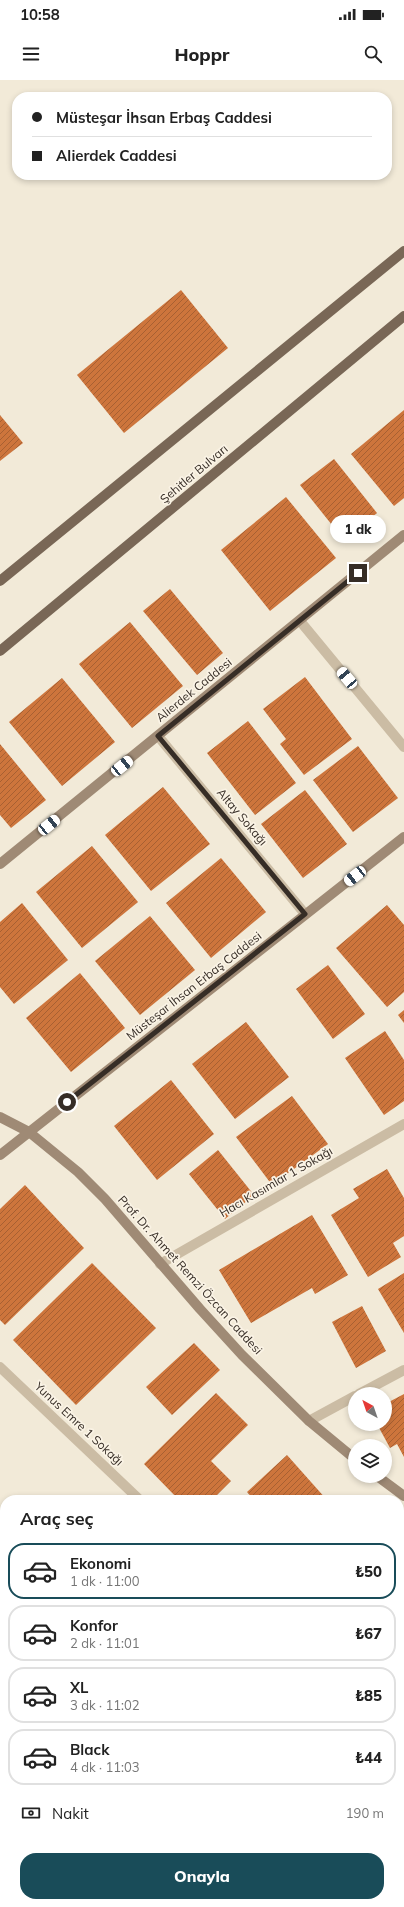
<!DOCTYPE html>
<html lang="tr">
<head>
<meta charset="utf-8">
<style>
  body { margin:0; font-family:Mulish,sans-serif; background:#f6f6f6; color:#222; height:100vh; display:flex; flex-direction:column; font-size:15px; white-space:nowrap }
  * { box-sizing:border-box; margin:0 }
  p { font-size:13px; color:#767676 }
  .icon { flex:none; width:22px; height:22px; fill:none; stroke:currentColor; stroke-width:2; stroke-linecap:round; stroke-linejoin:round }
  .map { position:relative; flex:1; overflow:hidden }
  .sheet { position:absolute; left:0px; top:1415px; width:404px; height:412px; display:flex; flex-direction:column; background:#fff; border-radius:16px 16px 0 0; box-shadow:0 2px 6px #0003 }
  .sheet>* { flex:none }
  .top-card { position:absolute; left:12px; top:12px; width:380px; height:88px; border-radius:16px; box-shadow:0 2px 6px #0003; display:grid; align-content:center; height:88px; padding:0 20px; background:#fff }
  .needle { width:26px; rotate:320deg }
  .buttons { position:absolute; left:348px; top:1307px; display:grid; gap:8px }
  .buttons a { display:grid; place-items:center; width:44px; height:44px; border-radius:50%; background:#fff; box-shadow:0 2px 6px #0003; font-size:20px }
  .end { position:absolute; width:18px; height:18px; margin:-9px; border:5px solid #362d26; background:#fff; box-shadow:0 0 0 2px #fff }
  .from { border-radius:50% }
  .bubble { position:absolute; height:28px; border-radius:14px; background:#fff; box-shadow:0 2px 6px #0003; font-size:13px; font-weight:800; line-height:28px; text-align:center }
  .car { position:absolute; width:12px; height:24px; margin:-12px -6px; border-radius:5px; box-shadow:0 0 3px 1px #0007; background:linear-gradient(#fff 24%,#345 0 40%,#fff 0 76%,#345 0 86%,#fff 0) }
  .top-card b { display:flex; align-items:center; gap:14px; height:38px; font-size:15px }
  .top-card b+b { border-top:1px solid #e0e0e0 }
  .top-card i { width:10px; height:10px; background:#222 }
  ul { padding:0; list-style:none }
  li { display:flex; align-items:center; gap:12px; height:56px; margin:0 8px 6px; padding:0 12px; border:2px solid #e0e0e0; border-radius:16px }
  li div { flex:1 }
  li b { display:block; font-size:15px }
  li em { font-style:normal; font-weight:800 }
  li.selected { border-color:#194c59 }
  li>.icon { width:36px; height:36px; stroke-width:1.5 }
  h2 { padding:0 20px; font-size:18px; line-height:48px }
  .pay { display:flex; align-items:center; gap:10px; height:44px; padding:0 20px; font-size:15px }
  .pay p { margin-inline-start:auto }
  .button { display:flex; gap:8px; margin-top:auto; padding:8px 20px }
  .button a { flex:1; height:46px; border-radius:16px; background:#194c59; color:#fff; font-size:16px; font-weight:800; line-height:46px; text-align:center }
  .status { display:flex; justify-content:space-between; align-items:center; height:28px; padding:0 20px; background:#fff; direction:ltr }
  .status svg { height:11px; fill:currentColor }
  header { display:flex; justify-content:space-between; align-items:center; height:52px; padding:0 20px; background:#fff; font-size:18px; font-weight:800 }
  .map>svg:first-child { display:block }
</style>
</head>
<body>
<div class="status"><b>10:58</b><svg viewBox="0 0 49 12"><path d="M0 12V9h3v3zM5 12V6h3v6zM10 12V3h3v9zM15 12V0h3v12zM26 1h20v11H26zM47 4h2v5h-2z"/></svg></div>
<header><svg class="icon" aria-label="menu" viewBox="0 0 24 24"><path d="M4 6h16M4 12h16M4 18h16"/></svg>Hoppr<svg class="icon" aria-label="search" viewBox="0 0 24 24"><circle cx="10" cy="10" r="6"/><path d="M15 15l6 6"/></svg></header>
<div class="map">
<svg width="404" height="1827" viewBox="0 0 404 1827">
  <defs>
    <pattern id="building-hatch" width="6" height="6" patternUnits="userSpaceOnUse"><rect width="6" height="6" fill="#cd753c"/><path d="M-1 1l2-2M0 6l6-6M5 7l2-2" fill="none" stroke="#a76032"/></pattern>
  </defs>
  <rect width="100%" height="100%" fill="#f2ead8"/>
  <g fill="url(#building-hatch)">
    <path d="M181,210l47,58 -104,85 -47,-58z"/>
    <path d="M404,330v88l-10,8 -43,-52z"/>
    <path d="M0,335l23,28 -23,18z"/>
    <path d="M334,379l43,54 -33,27 -44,-55z"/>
    <path d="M286,417l50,61 -66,53 -49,-61z"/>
    <path d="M170,509l53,64 -26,22 -54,-64z"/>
    <path d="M130,542l53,64 -51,42 -53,-64z"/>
    <path d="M305,597l47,62 -48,36 -24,-31 6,-5 -23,-30z"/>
    <path d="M62,598l53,64 -53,44 -53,-64z"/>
    <path d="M248,641l48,62 -41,32 -48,-62z"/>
    <path d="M0,664l46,56 -35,28 -11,-13z"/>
    <path d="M358,666l40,52 -45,34 -40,-52z"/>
    <path d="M163,707l47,57 -59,47 -46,-56z"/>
    <path d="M305,710l42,54 -44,34 -42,-54z"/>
    <path d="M92,766l46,56 -56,46 -46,-56z"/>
    <path d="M221,778l45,54 -55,46 -45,-55z"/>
    <path d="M22,823l46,57 -54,44 -14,-17v-65z"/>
    <path d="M387,825l17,20v67l-17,15 -51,-59z"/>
    <path d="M150,836l45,54 -55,45 -45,-54z"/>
    <path d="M328,885l37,49 -32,25 -37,-50z"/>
    <path d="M80,893l45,55 -54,44 -45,-54z"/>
    <path d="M404,930v13l-6,-8z"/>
    <path d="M246,942l43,55 -54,42 -43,-55z"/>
    <path d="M385,951l19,29v41l-20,14 -39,-57z"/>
    <path d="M171,1000l43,54 -57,46 -43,-54z"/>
    <path d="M292,1016l36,48 -56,41 -36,-48z"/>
    <path d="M218,1070l36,45 -29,24 -36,-45z"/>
    <path d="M387,1089l17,29v38l-11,7 8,14 -33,20 -37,-62 28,-17 -6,-9z"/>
    <path d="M25,1105l59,63 -79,77 -5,-5v-111z"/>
    <path d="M312,1135l36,60 -33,19 -3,-6 -61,35 -32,-53z"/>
    <path d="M92,1183l64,65 -80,77 -63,-65z"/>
    <path d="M404,1193v60l-26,-44z"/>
    <path d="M362,1226l24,45 -30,17 -24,-46z"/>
    <path d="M194,1263l26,27 -48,45 -26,-28z"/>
    <path d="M216,1313l32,32 -37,36 20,20 -19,19h-33l-35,-36z"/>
    <path d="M404,1314v63l-7,-13 -7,4 -13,-24h8v-20z"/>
    <path d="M287,1375l40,45h-73l-7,-8z"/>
    <path d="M5,1511v64l-5,5v-65z"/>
    <path d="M404,1562v83l-5,3v-84z"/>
    <path d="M161,1822h68l2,5h-82z"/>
    <path d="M251,1822h110l3,5h-111z"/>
  </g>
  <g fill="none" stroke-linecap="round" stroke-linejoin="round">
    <g stroke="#cbbca4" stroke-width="10">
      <path d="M300,541l104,126"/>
      <path d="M158,656l147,178"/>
      <path d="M160,1184l244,-140"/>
      <path d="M0,1287l140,133"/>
      <path d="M359,1314l45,-24"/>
      <path d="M309,1341l46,-25"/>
      <path d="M0,1438l5,3"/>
      <path d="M399,1819l5,8"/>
    </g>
    <g stroke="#9f8a75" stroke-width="10">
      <path d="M0,784l404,-329"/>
      <path d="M0,1037l29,15 49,40 27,27 95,110 42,46 67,66 46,38"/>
      <path d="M0,1075l404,-318"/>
      <path d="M377,1396l27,20"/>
      <path d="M399,1670l5,-3"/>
      <path d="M0,1704l5,5"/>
      <path d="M44,1827l11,-5"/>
    </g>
    <g stroke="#796756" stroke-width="10">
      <path d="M0,501l404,-330"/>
      <path d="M0,571l404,-335"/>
    </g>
  </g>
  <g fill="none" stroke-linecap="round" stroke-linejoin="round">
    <path stroke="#362d26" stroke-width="5" d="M67,1022l238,-188 -147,-178 200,-163"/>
  </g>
  <g text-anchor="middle" stroke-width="3.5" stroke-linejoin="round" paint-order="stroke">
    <g font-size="12" fill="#362d26" stroke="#faf3e5">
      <text transform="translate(194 394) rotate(-40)" y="4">Şehitler Bulvarı</text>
      <text transform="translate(194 610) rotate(-39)" y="4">Alierdek Caddesi</text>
      <text transform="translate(242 737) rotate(50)" y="4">Altay Sokağı</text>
      <text transform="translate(194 906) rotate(-38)" y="4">Müsteşar İhsan Erbaş Caddesi</text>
      <text transform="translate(276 1102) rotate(-30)" y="4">Hacı Kasımlar 1 Sokağı</text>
      <text transform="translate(190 1195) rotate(48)" y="4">Prof. Dr. Ahmet Remzi Özcan Caddesi</text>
      <text transform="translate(79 1344) rotate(43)" y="4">Yunus Emre 1 Sokağı</text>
    </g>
  </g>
</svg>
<div class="buttons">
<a><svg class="needle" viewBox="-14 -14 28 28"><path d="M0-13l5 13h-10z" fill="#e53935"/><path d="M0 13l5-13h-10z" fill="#767676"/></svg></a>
<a><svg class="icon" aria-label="layers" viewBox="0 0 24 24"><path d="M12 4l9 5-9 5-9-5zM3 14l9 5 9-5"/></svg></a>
</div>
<i class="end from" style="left:67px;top:1022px"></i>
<i class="end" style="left:358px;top:493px"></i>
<div class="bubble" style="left:330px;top:435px;width:56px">1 dk</div>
<i class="car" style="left:347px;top:598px;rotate:320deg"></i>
<i class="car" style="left:122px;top:686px;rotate:51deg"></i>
<i class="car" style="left:49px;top:745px;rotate:51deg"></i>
<i class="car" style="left:355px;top:796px;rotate:232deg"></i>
<div class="top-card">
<b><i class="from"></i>Müsteşar İhsan Erbaş Caddesi</b>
<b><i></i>Alierdek Caddesi</b>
</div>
<section class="sheet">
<h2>Araç seç</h2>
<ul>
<li class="selected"><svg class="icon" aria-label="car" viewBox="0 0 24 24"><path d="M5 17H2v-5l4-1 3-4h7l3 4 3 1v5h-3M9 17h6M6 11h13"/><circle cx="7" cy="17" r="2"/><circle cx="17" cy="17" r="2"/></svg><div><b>Ekonomi</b><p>1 dk · 11:00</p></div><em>₺50</em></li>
<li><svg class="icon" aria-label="car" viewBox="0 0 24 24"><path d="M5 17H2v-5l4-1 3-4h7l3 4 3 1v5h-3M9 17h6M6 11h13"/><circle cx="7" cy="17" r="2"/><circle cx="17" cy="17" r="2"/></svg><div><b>Konfor</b><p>2 dk · 11:01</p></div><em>₺67</em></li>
<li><svg class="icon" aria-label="car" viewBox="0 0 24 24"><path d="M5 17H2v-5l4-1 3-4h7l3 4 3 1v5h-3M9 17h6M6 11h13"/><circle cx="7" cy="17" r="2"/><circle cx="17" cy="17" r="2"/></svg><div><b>XL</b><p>3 dk · 11:02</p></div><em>₺85</em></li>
<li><svg class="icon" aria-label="car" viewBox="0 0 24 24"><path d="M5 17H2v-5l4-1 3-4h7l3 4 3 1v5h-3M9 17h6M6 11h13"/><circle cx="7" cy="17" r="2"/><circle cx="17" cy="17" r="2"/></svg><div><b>Black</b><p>4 dk · 11:03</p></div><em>₺44</em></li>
</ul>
<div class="pay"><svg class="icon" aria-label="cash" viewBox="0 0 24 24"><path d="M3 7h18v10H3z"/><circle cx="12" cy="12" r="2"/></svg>Nakit<p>190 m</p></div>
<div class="button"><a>Onayla</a></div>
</section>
</div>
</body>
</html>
